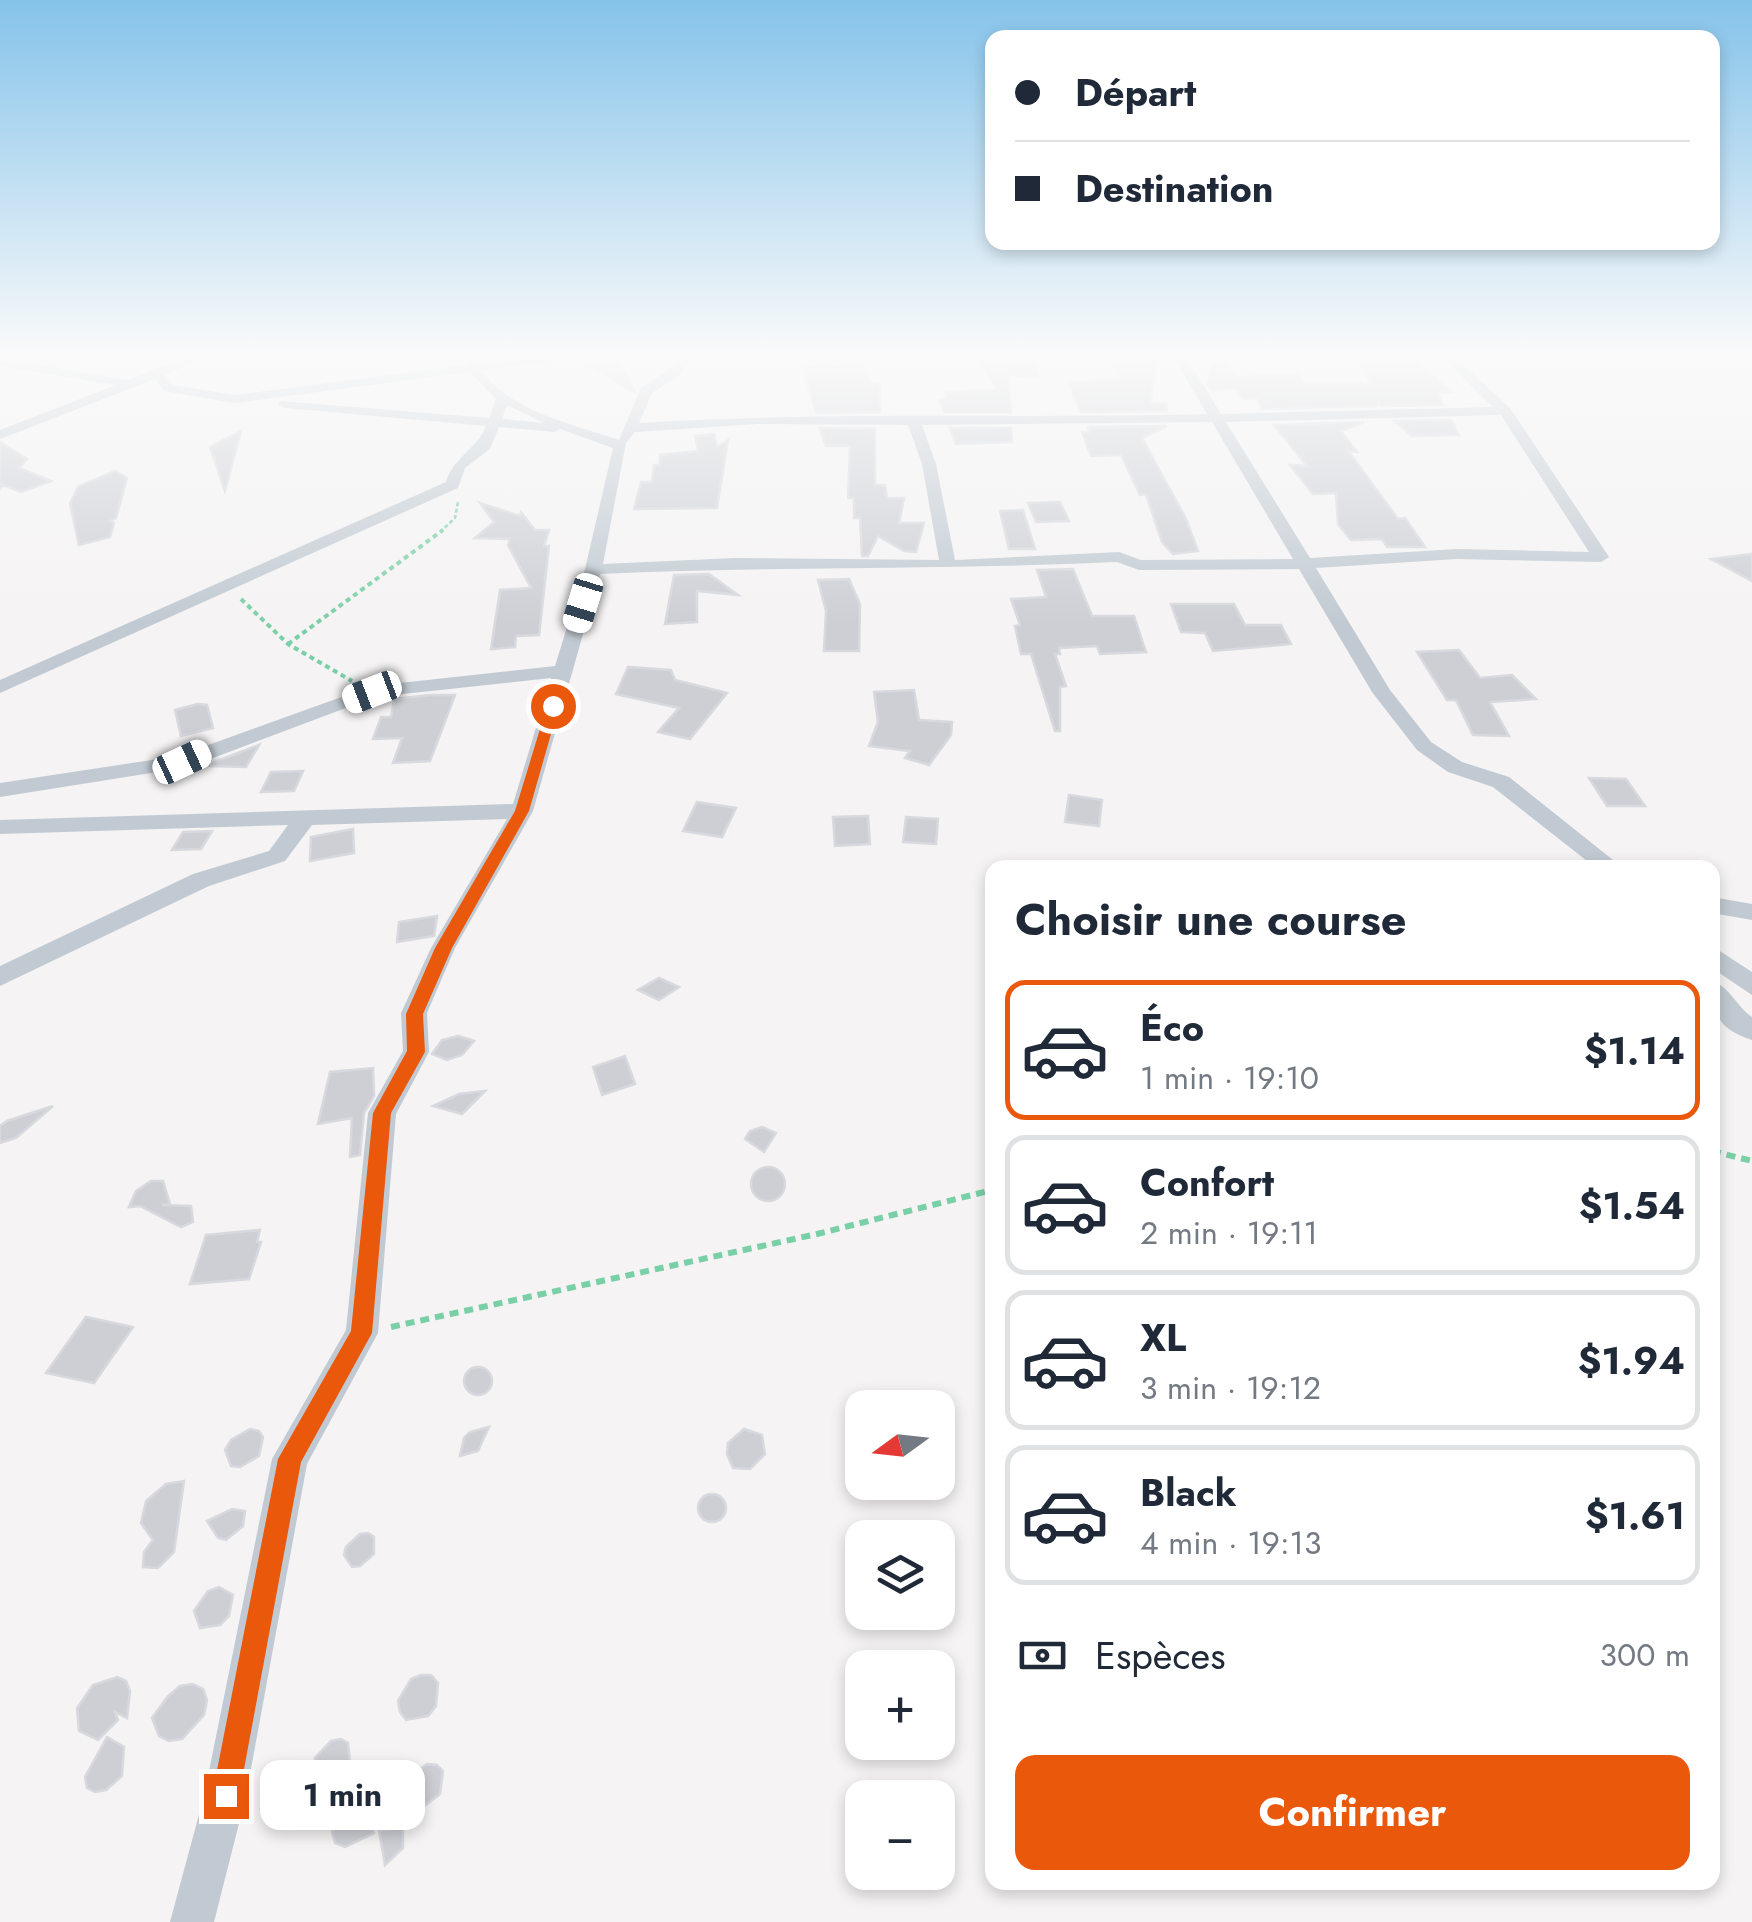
<!DOCTYPE html>
<html lang="fr">
<head>
<meta charset="utf-8">
<style>
  body { margin:0; font-family:Jost,sans-serif; background:#f2f2f3; color:#1f2937; height:100vh; display:flex; flex-direction:column; font-size:38px; white-space:nowrap }
  * { box-sizing:border-box; margin:0 }
  p { font-size:32px; color:#747a83 }
  .icon { flex:none; width:55px; height:55px; fill:none; stroke:currentColor; stroke-width:2; stroke-linecap:round; stroke-linejoin:round }
  .map { position:relative; flex:1; overflow:hidden }
  .details { position:absolute; left:985px; top:860px; width:735px; height:1030px; display:flex; flex-direction:column; background:#fff; border-radius:20px; box-shadow:0 5px 15px #0003 }
  .details>* { flex:none }
  .banner { position:absolute; left:985px; top:30px; width:735px; height:220px; border-radius:20px; box-shadow:0 5px 15px #0003; display:grid; align-content:center; height:220px; padding:0 30px; background:#fff }
  .needle { width:65px; rotate:255deg }
  .tools { position:absolute; left:845px; top:1390px; display:grid; gap:20px }
  .tools a { display:grid; place-items:center; width:110px; height:110px; border-radius:20px; background:#fff; box-shadow:0 5px 15px #0003; font-size:50px }
  .end { position:absolute; width:45px; height:45px; margin:-22px; border:12px solid #ea580c; background:#fff; box-shadow:0 0 0 5px #fff }
  .from { border-radius:50% }
  .bubble { position:absolute; height:70px; border-radius:20px; background:#fff; box-shadow:0 5px 15px #0003; font-size:32px; font-weight:700; line-height:70px; text-align:center }
  .car { position:absolute; width:30px; height:60px; margin:-30px -15px; border-radius:12px; box-shadow:0 0 8px 2px #0007; background:linear-gradient(#fff 24%,#345 0 40%,#fff 0 76%,#345 0 86%,#fff 0) }
  .banner b { display:flex; align-items:center; gap:35px; height:95px; font-size:38px }
  .banner b+b { border-top:2px solid #e0e1e3 }
  .banner i { width:25px; height:25px; background:#1f2937 }
  ul { padding:0; list-style:none }
  li { display:flex; align-items:center; gap:30px; height:140px; margin:0 20px 15px; padding:0 10px; border:5px solid #e0e1e3; border-radius:20px }
  li div { flex:1 }
  li b { display:block; font-size:38px }
  li em { font-style:normal; font-weight:700 }
  li.on { border-color:#ea580c }
  li>.icon { width:90px; height:90px; stroke-width:1.5 }
  h2 { padding:0 30px; font-size:45px; line-height:120px }
  .pay { display:flex; align-items:center; gap:25px; height:110px; padding:0 30px; font-size:38px }
  .pay p { margin-inline-start:auto }
  .primary-button { display:flex; gap:20px; margin-top:auto; padding:20px 30px }
  .primary-button a { flex:1; height:115px; border-radius:20px; background:#ea580c; color:#fff; font-size:40px; font-weight:700; line-height:115px; text-align:center }
  .map>svg:first-child { display:block }
</style>
</head>
<body>
<div class="map">
<svg width="1752" height="1922" viewBox="0 0 1752 1922">
  <rect width="100%" height="100%" fill="#f5f3f3"/>
  <g fill="#cdcfd5" stroke="#d7d9de" stroke-width="2.5">
    <path d="M975,354h58l5,22h-30l3,36h-67l-5,-12 8,-1 -1,-7 51,-2z"/>
    <path d="M1107,354l48,4 -4,45h15l1,8 -86,1 -13,-30 54,-2z"/>
    <path d="M1354,354h52l46,38 -15,1 6,12 -61,1 -3,-4 -3,4 -114,3 -5,-11 -14,1 -9,-11 -22,3 -5,-7 5,-20 13,-1 13,14 60,-2 7,8h66z"/>
    <path d="M617,358l18,34v1l-47,-28z"/>
    <path d="M863,364l9,20 8,-1v29l-64,1 -13,-45z"/>
    <path d="M1451,420l8,15 -47,1 -18,-15z"/>
    <path d="M1364,422l-23,9 16,21h-8l49,67 7,-1 20,29h-38l-5,-8 -31,1 -13,-16 -2,-31 -23,1 -23,-29 17,1 -33,-41z"/>
    <path d="M1167,426l-25,12 44,81 12,32 -25,3 -11,-12 -16,-48 -6,1 -19,-40 -30,1 -9,-24h8l-2,-5z"/>
    <path d="M820,428l55,1v56h10l2,13h17l-5,25h25l-8,29 -12,-1 -26,-15 -10,20h-6l-2,-38h-6v-20h-6l2,-52h-24z"/>
    <path d="M950,428h61l1,14 -56,2z"/>
    <path d="M241,431l-16,60 -15,-44z"/>
    <path d="M714,434l3,13 11,-7 -11,68 -83,1 7,-27h11l2,-17h6v-10l38,-4 -3,-15z"/>
    <path d="M0,442l27,17 -8,9 32,13 -30,11 -18,-7 -3,3z"/>
    <path d="M115,471l12,7 -11,40 -6,3 4,2 -4,14 -31,8 -9,-41 8,-17z"/>
    <path d="M1060,502l9,19 -33,1 -8,-19z"/>
    <path d="M480,503l40,13 1,-4 14,18h14l-5,16h5l-10,89 -23,1 -1,11 -24,2 9,-59 31,-2 -23,-43 2,-6 -35,-1 19,-16z"/>
    <path d="M1023,510l12,39h-26l-9,-38z"/>
    <path d="M1752,554v27l-41,-22z"/>
    <path d="M1073,569l19,47h42l12,36 -46,2 -3,-8 -38,2 1,6h-5l11,32 -6,1v44h-5l-24,-77h-10l-6,-28 5,-1 -9,-26 35,-2 -9,-27z"/>
    <path d="M709,574l29,21 -41,-4v31l-32,2 9,-49z"/>
    <path d="M849,579l11,25 -1,47h-35l2,-40 -8,-31z"/>
    <path d="M1171,604h63l11,21h36l10,19 -78,7 -8,-18 -24,-1z"/>
    <path d="M1459,650l21,28 32,-3 24,24 -46,3 19,34 -36,-1 -17,-35h-9l-30,-48z"/>
    <path d="M628,667l43,3 4,10 52,13 -37,46 -32,-7 21,-24 -63,-14z"/>
    <path d="M914,690l5,30 33,2 -1,13 -22,30 -24,-7 5,-7 -41,-5 9,-24 -4,-30z"/>
    <path d="M430,695h25l-25,66 -37,2 9,-25 -29,1 8,-22h10l3,-18z"/>
    <path d="M198,704l9,1 6,23 -32,8 -6,-26z"/>
    <path d="M259,745l-13,22 -36,-1 4,-4z"/>
    <path d="M303,771l-9,20 -33,1 10,-20z"/>
    <path d="M1589,778l37,1 19,27h-38z"/>
    <path d="M1069,795l33,5 -3,26 -34,-4z"/>
    <path d="M697,802l39,6 -14,29 -39,-6z"/>
    <path d="M868,816l2,28 -35,2 -2,-29z"/>
    <path d="M906,817l32,2 -2,25 -33,-2z"/>
    <path d="M353,829l1,24 -44,8 1,-24z"/>
    <path d="M212,831l-11,18 -29,1 11,-18z"/>
    <path d="M437,916l-3,20 -37,6 2,-20z"/>
    <path d="M659,978l20,9 -20,13 -21,-10z"/>
    <path d="M458,1036l16,5 -12,14 -15,5 -15,-6 10,-14z"/>
    <path d="M625,1056l10,28 -33,11 -9,-28z"/>
    <path d="M373,1068l1,28 -10,17 -4,42 -10,2 2,-39 -34,6 12,-52z"/>
    <path d="M485,1091l-23,23 -29,-8 26,-12z"/>
    <path d="M53,1106l-37,32 -16,5v-17l7,-5z"/>
    <path d="M762,1127l14,6 -12,19 -19,-13 5,-8z"/>
    <circle cx="768" cy="1184" r="17"/>
    <path d="M151,1181h12l7,23 -8,1 29,1 2,16 -12,5 -41,-21 -11,1 7,-16z"/>
    <path d="M260,1230l-3,12h4l-12,37 -59,5 16,-49z"/>
    <path d="M86,1317l47,10 -39,56 -48,-10z"/>
    <circle cx="478" cy="1381" r="14"/>
    <path d="M489,1427l-11,24 -18,5 4,-18 6,-6z"/>
    <path d="M250,1429l9,2 4,6 -4,19 -19,11 -9,-1 -6,-16 6,-10z"/>
    <path d="M744,1429l18,6 3,19 -15,15 -17,-1 -6,-14 1,-11z"/>
    <path d="M184,1481l-10,71 -16,16 -15,-1 1,-15 9,-12 -12,-17 5,-22 20,-17z"/>
    <circle cx="712" cy="1508" r="14"/>
    <path d="M232,1509l13,2 -2,15 -17,14 -8,-2 -11,-17z"/>
    <path d="M368,1533l6,4v17l-14,12 -8,1 -8,-12 2,-8 14,-13z"/>
    <path d="M219,1587l14,8 -4,21 -9,9 -20,3 -6,-17 14,-20z"/>
    <path d="M421,1675h10l7,8 -2,23 -8,10 -22,4 -6,-8 -2,-11 13,-22z"/>
    <path d="M117,1677l9,4 4,10 -3,27 -12,-6 3,8 -20,20 -19,-9 -2,-23 16,-23z"/>
    <path d="M193,1684l10,5 4,11 -3,15 -22,24 -13,2 -10,-5 -7,-18 16,-22 12,-10z"/>
    <path d="M107,1737l17,10 -2,29 -16,14 -11,2 -8,-4 -2,-11z"/>
    <path d="M341,1739l7,4 2,20 -9,17 -16,3 -8,-4 -2,-21 16,-17z"/>
    <path d="M427,1764l10,1 6,6 -3,23 -17,13 -9,-1 -6,-6 -2,-11 4,-12z"/>
    <path d="M350,1801l14,5 10,27 -29,14 -10,-4 -3,-11 3,-13z"/>
    <path d="M403,1826v22l-18,17 -6,-34z"/>
  </g>
  <g fill="none" stroke-linecap="round" stroke-linejoin="round">
    <path stroke="#7ad0a6" stroke-width="2.5" stroke-dasharray="4 2.5" stroke-linecap="butt" d="M440,532l15,-14 3,-16"/>
    <g stroke="#7ad0a6" stroke-width="4" stroke-dasharray="5 4" stroke-linecap="butt">
      <path d="M241,599l47,45 64,37"/>
      <path d="M288,644l155,-114"/>
    </g>
    <g stroke="#7ad0a6" stroke-width="6" stroke-dasharray="9 6" stroke-linecap="butt">
      <path d="M1712,1151l40,10"/>
      <path d="M391,1327l426,-93 175,-44"/>
    </g>
    <g fill="#c1cad2" fill-rule="evenodd">
      <path d="M197,354h16l-48,21 8,10 62,10 231,-30 11,-11h13l-8,9 102,-9 -6,4 -96,12c27,42 93,55 137,70l22,-52 29,-19 13,-15h12l-15,21 -28,18 -13,30c189,-12 379,-4 568,-9l-35,-60h12l37,60 272,-7 -54,-53h13l58,54 99,149 -8,5 -144,-3 -141,9 74,122 41,52 31,20 47,15 114,91h-27l-103,-81 -45,-15 -31,-22 -45,-58 -73,-123 -160,1 -22,-8c-172,8 -345,4 -517,12l-67,237 -78,137 -28,65 2,39 -33,62 -18,219 -71,131 -61,332 -32,126h-44l34,-126 68,-337 74,-129 22,-217 35,-62 -2,-38 30,-65 76,-129 -195,6 -27,36 -76,25 -209,100v-20l193,-92 76,-23 19,-26 -288,9v-14l513,-16 38,-126 -176,19 -186,70 -189,30v-14l178,-27 194,-70 183,-20 30,-97 28,-121 -53,-19 -6,3 -55,-5 -9,22 -25,19 -7,20 -458,205v-13l446,-198c7,-25 30,-31 40,-56l-201,-18 -7,-4 2,-3 209,17 7,-19 -26,-27 -235,31 -71,-12 -9,-12 -155,60v-9l116,-45 -116,-19v-8l128,22zM507,405l37,18 -42,-4zM1501,415l88,137 -132,-3 -147,9 -84,-136zM1212,422l81,137 -152,1 -22,-8 -164,8 -19,-96 -14,-39zM758,424l150,1 14,39 17,96 -204,-2 -132,6 23,-121 9,-11z"/>
      <path d="M1699,354h14l2,3 -6,4z"/>
      <path d="M1712,897l40,7v16l-40,-7z"/>
      <path d="M1712,946l40,26v23l-40,-27z"/>
      <path d="M1712,981c17,5 25,26 40,36v23c-34,-11 -40,-26 -40,-59z"/>
    </g>
  </g>
  <linearGradient id="sky" x2="0" y2="1"><stop stop-color="#85c3ea"/><stop offset="0.57" stop-color="#fafafa"/><stop offset="1" stop-color="#fafafa" stop-opacity="0"/></linearGradient>
  <rect width="1752" height="623" fill="url(#sky)"/>
  <path fill="#ea580c" d="M553,702l6,4 -30,105 -77,137 -29,66 2,38 -34,61 -19,220 -71,129 -62,334 -4,9 -9,4 -10,-4 -4,-9 66,-337 73,-128 22,-218 34,-62 -1,-37 29,-66 80,-137 32,-105z"/>
</svg>
<div class="tools">
<a><svg class="needle" viewBox="-14 -14 28 28"><path d="M0-13l5 13h-10z" fill="#e53935"/><path d="M0 13l5-13h-10z" fill="#747a83"/></svg></a>
<a><svg class="icon" aria-label="layers" viewBox="0 0 24 24"><path d="M12 4l9 5-9 5-9-5zM3 14l9 5 9-5"/></svg></a>
<a>+</a>
<a>−</a>
</div>
<i class="end from" style="left:553px;top:706px"></i>
<i class="end" style="left:226px;top:1796px"></i>
<div class="bubble" style="left:260px;top:1760px;width:165px">1 min</div>
<i class="car" style="left:583px;top:603px;rotate:197deg"></i>
<i class="car" style="left:372px;top:692px;rotate:249deg"></i>
<i class="car" style="left:182px;top:762px;rotate:65deg"></i>
<div class="banner">
<b><i class="from"></i>Départ</b>
<b><i></i>Destination</b>
</div>
<section class="details">
<h2>Choisir une course</h2>
<ul>
<li class="on"><svg class="icon" aria-label="car" viewBox="0 0 24 24"><path d="M5 17H2v-5l4-1 3-4h7l3 4 3 1v5h-3M9 17h6M6 11h13"/><circle cx="7" cy="17" r="2"/><circle cx="17" cy="17" r="2"/></svg><div><b>Éco</b><p>1 min · 19:10</p></div><em>$1.14</em></li>
<li><svg class="icon" aria-label="car" viewBox="0 0 24 24"><path d="M5 17H2v-5l4-1 3-4h7l3 4 3 1v5h-3M9 17h6M6 11h13"/><circle cx="7" cy="17" r="2"/><circle cx="17" cy="17" r="2"/></svg><div><b>Confort</b><p>2 min · 19:11</p></div><em>$1.54</em></li>
<li><svg class="icon" aria-label="car" viewBox="0 0 24 24"><path d="M5 17H2v-5l4-1 3-4h7l3 4 3 1v5h-3M9 17h6M6 11h13"/><circle cx="7" cy="17" r="2"/><circle cx="17" cy="17" r="2"/></svg><div><b>XL</b><p>3 min · 19:12</p></div><em>$1.94</em></li>
<li><svg class="icon" aria-label="car" viewBox="0 0 24 24"><path d="M5 17H2v-5l4-1 3-4h7l3 4 3 1v5h-3M9 17h6M6 11h13"/><circle cx="7" cy="17" r="2"/><circle cx="17" cy="17" r="2"/></svg><div><b>Black</b><p>4 min · 19:13</p></div><em>$1.61</em></li>
</ul>
<div class="pay"><svg class="icon" aria-label="cash" viewBox="0 0 24 24"><path d="M3 7h18v10H3z"/><circle cx="12" cy="12" r="2"/></svg>Espèces<p>300 m</p></div>
<div class="primary-button"><a>Confirmer</a></div>
</section>
</div>
</body>
</html>
